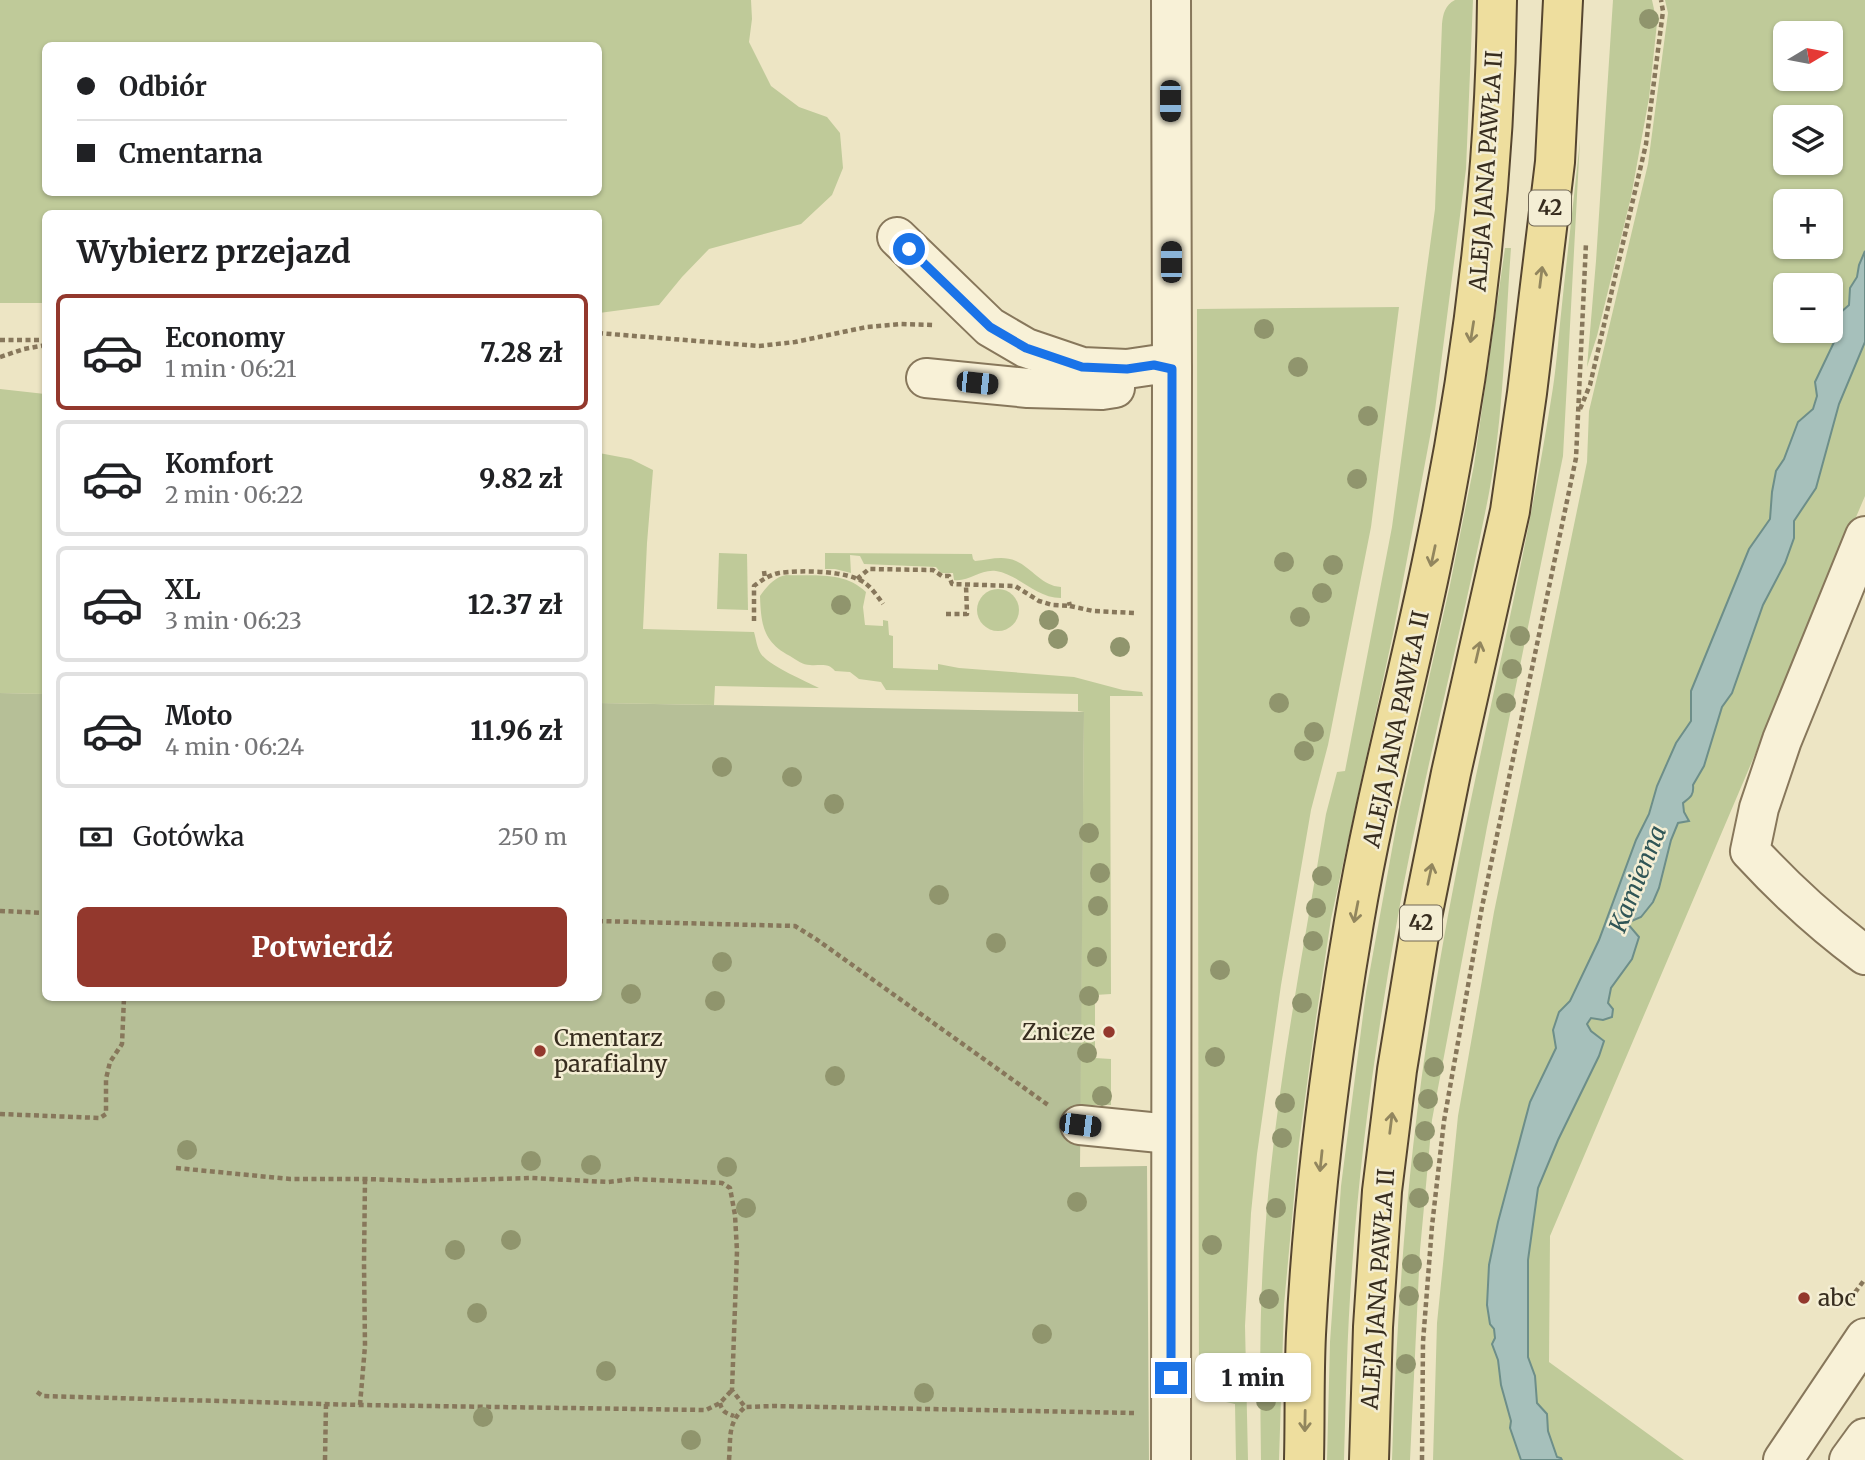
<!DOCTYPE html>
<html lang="pl">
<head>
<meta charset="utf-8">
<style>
  body { margin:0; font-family:Merriweather,serif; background:#f6f6f6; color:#202124; height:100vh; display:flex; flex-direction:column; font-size:26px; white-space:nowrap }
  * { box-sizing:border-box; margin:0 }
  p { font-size:23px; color:#757577 }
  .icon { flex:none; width:38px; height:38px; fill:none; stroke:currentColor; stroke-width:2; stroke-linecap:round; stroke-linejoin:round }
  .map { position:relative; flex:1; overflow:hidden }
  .panel { position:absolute; left:42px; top:210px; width:560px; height:791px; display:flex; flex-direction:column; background:#fff; border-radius:10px; box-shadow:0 2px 5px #0004 }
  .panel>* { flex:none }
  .top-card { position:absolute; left:42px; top:42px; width:560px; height:154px; border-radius:10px; box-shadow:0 2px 5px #0004; display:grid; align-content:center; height:154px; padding:0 35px; background:#fff }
  .needle { width:46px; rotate:80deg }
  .tools { position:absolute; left:1773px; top:21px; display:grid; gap:14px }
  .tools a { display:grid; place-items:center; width:70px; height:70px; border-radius:10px; background:#fff; box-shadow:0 2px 5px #0004; font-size:35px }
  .end { position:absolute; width:32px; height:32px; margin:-16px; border:9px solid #1a73e8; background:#fff; box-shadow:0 0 0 4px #fff }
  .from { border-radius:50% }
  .bubble { position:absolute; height:49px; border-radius:10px; background:#fff; box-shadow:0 2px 5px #0004; font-size:23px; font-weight:800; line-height:49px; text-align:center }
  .car { position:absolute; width:21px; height:42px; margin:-21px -10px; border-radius:9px; box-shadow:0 0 5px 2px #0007; background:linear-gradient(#222 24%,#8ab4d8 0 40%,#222 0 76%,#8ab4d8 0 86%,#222 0) }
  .top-card b { display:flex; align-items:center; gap:24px; height:66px; font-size:26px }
  .top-card b+b { border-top:2px solid #e0e0e0 }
  .top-card i { width:18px; height:18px; background:#202124 }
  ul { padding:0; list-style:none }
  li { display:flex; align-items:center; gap:21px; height:116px; margin:0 14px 10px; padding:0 21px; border:4px solid #e0e0e0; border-radius:10px }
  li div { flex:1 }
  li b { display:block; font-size:26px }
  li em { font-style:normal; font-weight:800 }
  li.on { border-color:#93382d }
  li>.icon { width:63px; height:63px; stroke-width:1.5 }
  h2 { padding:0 35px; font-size:32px; line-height:84px }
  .pay { display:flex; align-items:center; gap:18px; height:77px; padding:0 35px; font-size:26px }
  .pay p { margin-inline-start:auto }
  .cta { display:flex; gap:14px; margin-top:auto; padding:14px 35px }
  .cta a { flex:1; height:80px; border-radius:10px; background:#93382d; color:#fff; font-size:28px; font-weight:800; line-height:80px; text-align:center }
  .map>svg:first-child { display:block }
</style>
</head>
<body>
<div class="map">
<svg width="1865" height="1460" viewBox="0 0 1865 1460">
  <rect width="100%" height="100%" fill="#ede5c4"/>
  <g fill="#bfca99" fill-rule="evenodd">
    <path d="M0,0h751l1,19 -3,23 22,44 28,21 28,10 13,16 3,35 -11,27 -31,29 -92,25 -27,28 -23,28 -60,8 -1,-99h-552l-1,89h-45zM46,46h552v146h-552z"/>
    <path d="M1455,0h18l-7,169 -31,241 -42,224 -62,285 -16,106 -16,118 -15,162 -5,155h-18c-1,-76 -2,-152 4,-227 10,-141 38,-280 61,-419l11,-42 8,-1 47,-244 43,-318 7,-185c1,-10 3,-19 13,-24z"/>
    <path d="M1613,0h39l5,23 -8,75 -18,99 -34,139 -10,31 9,-106z"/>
    <path d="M1665,0h200v496l-315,740 -1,126 135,98h-251l4,-137 21,-207 36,-204 93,-450 2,-51 59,-247 20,-151zM1785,33h45v46h-45zM1785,117h45v46h-45zM1785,201h45v46h-45zM1785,285h45v46h-45z"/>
    <path d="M1580,140l-17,316 -76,371 -55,293 -12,130 -10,210h-18c5,-166 18,-330 47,-494 32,-189 82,-376 112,-566 5,-28 7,-58 10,-86 6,-58 13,-116 19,-174z"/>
    <path d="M1505,248h6c-6,80 -7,167 -22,245 -28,145 -68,288 -93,434 -20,113 -36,227 -44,342 -5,64 -6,127 -8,191h-17l3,-118 11,-156 25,-194 33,-181 51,-226 24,-120z"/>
    <path d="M1399,307l-28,220 -43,218 -17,65 -30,175 -24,169 -6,59 -6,113 3,134h-12l-1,-56 -36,-8 -2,-1087z"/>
    <path d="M0,389l45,5v300l-45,-1z"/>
    <path d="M599,453l32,6 22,11 -6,73 -4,86 111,3c2,7 3,16 7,22 10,13 43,26 58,34l-104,-2 -1,19 -115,-2z"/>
    <path d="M719,553l28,1 1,56 -31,-1z"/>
    <path d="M825,553l147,1 1,5 2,2c14,-1 27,-6 41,0 16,7 26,25 45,26v11c-25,0 -41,-23 -65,-27 -16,-2 -27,11 -42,9l-1,-7h-12l-5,-6 -72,-3 -4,-8 -10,-1 1,18 -16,-4h-10z"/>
    <path d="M786,575c28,1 59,-4 80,17l-3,15 2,18 18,1v-6l5,1 1,14 4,1v32l45,2v-6l21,4 115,9 49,13 19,2 1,4h-33l1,298 -16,1v63l16,1v46h-31l4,-393 -6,-1v-17l-192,-4 -5,-8 -22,-3 -9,-7 -15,-1c-7,-9 -15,-5 -25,-6 -7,0 -14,-5 -20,-9 -27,-14 -29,-32 -30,-60 7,-10 15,-19 26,-21z"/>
    <circle cx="998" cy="610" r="21"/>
  </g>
  <path fill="#b6bf97" d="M0,693l45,1 1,304h552l1,-295 485,9 -4,455 67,-1 2,294h-1149z"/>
  <path fill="#a6c0bb" stroke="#6d8e89" stroke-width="2" d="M1865,251v91l-26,62 -23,84 -22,33v17l-9,25 -22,42 -31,88 -10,14 -18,59 -11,19c1,10 -2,12 -10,18l1,9 5,9 -11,2 -7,17 -12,48 -6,14 -12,15 -14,6 12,14 -7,22 -21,29 -3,15 5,6 -1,8 -9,3 -12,-2 -4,6 4,7 13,10 -5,15 -41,84 -20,48 -10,72v97l7,19 2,27 10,11 1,17 9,26 4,1 1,2h-41l-11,-32 1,-7 -10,-36 -3,-25 -6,-16 3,-6 -1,-9 -4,-5 -3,-19 2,-40 9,-43 32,-120 26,-54 -3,-18 6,-18 11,-11 29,-61 37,-100 13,-26 8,-28 19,-43 15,-22v-30l58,-142 21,-30 2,-27 4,-21 8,-12 14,-37 15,-13 4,-13 -2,-14 22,-46 3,-23 9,-8 1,-17 7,-11 2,-12z"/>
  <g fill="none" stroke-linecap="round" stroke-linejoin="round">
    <g stroke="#87775b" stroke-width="42">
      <g id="minor">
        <path d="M1171,0l1,369 -1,1091"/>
        <path d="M897,237l93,90 36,21 56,19 45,2 27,-4 18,4"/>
        <path d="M926,378l102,10 74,2 13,-2"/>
        <path d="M1865,536l-83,204 -23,68 -9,43c35,38 73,73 115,104"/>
        <path d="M1080,1125l90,9"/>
        <path d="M1783,1460l82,-122"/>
        <path d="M1849,1460l16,-22"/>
      </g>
    </g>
    <g stroke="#55452f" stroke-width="42">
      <g id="major">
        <path d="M1304,1460c1,-42 0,-84 2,-126 7,-138 25,-277 48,-412 21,-125 55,-247 80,-370 38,-182 61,-366 63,-552"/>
        <path d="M1369,1460l4,-133 9,-136 15,-121 25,-153 29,-144 59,-262 17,-118 28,-231 8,-162"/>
      </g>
    </g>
    <g stroke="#87775b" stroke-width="4.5" stroke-dasharray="5 3.5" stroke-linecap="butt">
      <path d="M598,333l161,13 36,-4 72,-15 34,-3 32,1"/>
      <path d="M0,340h46"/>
      <path d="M0,357l24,-8 22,-4"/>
      <path d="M1580,409l10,-24 56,-241 17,-133 -2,-11"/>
      <path d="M764,571l1,7"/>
      <path d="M857,579l12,-10 64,1 9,6h7l3,8 63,2 24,15 13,4 18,1 -1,-4"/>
      <path d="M1070,606l23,5 42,2"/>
      <path d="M946,614h21l-1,-29"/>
      <path d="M754,621v-35c8,-6 15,-11 25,-13 21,-3 68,-3 86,10 7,5 13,14 18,21"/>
      <path d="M0,911l46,2"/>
      <path d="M598,921l197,5 21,13 232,166"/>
      <path d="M0,1114l100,4 6,-4v-35l4,-17 12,-18 2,-46"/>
      <path d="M176,1168l114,11h75l60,2 106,-3 77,4 25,-3 89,4 8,5 5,27 2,36 -5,139 13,17 28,-1 361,7"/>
      <path d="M1845,1306l20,-27"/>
      <path d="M37,1392l6,4 317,9 346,5 14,-7 12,-13"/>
      <path d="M720,1403c2,9 6,10 14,13"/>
      <path d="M360,1405l5,-59 -1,-83 1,-84"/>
      <path d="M325,1460l1,-56"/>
      <path d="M729,1460c2,-23 -2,-37 16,-53"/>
      <path d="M1422,1460l1,-118 9,-116 12,-105 38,-214 94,-449 10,-215"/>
    </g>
    <use href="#minor" stroke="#f8f1d7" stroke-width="38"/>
    <use href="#major" stroke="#eede9e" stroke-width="38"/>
  </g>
  <g fill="#90956d">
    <circle cx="1649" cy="19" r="10"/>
    <circle cx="1264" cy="329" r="10"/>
    <circle cx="1298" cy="367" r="10"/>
    <circle cx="1368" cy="416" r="10"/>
    <circle cx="1357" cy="479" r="10"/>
    <circle cx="1284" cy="562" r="10"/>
    <circle cx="1333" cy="565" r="10"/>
    <circle cx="1322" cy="593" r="10"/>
    <circle cx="841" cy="605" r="10"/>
    <circle cx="1300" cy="617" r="10"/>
    <circle cx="1049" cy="620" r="10"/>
    <circle cx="1520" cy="636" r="10"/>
    <circle cx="1058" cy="639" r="10"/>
    <circle cx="1120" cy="647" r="10"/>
    <circle cx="1512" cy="669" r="10"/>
    <circle cx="1279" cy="703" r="10"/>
    <circle cx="1506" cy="703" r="10"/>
    <circle cx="1314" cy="732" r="10"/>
    <circle cx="1304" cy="751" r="10"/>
    <circle cx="722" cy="767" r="10"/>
    <circle cx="792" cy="777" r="10"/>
    <circle cx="834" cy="804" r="10"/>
    <circle cx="1089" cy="833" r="10"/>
    <circle cx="1100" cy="873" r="10"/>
    <circle cx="1322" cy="876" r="10"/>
    <circle cx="939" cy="895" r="10"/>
    <circle cx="1098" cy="906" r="10"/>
    <circle cx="1316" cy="908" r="10"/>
    <circle cx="1313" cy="941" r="10"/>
    <circle cx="996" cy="943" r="10"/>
    <circle cx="1097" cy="957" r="10"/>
    <circle cx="722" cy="962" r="10"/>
    <circle cx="1220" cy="970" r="10"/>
    <circle cx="631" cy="994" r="10"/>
    <circle cx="1089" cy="996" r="10"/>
    <circle cx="715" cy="1001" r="10"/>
    <circle cx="1302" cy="1003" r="10"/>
    <circle cx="1087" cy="1053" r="10"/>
    <circle cx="1215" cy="1057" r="10"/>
    <circle cx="1434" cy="1067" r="10"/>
    <circle cx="835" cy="1076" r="10"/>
    <circle cx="1102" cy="1096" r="10"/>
    <circle cx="1428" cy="1099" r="10"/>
    <circle cx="1285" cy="1103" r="10"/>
    <circle cx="1425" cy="1131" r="10"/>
    <circle cx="1282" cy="1138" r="10"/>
    <circle cx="187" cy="1150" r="10"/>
    <circle cx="531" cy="1161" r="10"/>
    <circle cx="1423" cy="1162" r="10"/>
    <circle cx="591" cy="1165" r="10"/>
    <circle cx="727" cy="1167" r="10"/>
    <circle cx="1419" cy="1198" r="10"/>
    <circle cx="1077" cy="1202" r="10"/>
    <circle cx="746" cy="1208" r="10"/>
    <circle cx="1276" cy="1208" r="10"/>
    <circle cx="511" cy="1240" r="10"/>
    <circle cx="1212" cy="1245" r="10"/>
    <circle cx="455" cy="1250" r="10"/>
    <circle cx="1412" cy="1264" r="10"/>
    <circle cx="1409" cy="1296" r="10"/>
    <circle cx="1269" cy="1299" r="10"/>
    <circle cx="477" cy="1313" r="10"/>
    <circle cx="1042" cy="1334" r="10"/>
    <circle cx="1266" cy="1364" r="10"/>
    <circle cx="1406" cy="1364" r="10"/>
    <circle cx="606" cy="1371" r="10"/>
    <circle cx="924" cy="1393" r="10"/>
    <circle cx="1266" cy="1401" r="10"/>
    <circle cx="483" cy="1417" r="10"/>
    <circle cx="691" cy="1440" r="10"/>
  </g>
  <defs><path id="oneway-shaft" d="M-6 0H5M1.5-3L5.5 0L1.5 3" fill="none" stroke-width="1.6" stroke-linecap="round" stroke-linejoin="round" transform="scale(1.75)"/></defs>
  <g stroke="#92865e">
    <use href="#oneway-shaft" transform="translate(1541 277) rotate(-83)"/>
    <use href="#oneway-shaft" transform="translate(1472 332) rotate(99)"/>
    <use href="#oneway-shaft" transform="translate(1433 556) rotate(102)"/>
    <use href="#oneway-shaft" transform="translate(1478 652) rotate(-77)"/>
    <use href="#oneway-shaft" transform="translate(1430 874) rotate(-78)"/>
    <use href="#oneway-shaft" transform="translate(1356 912) rotate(101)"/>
    <use href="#oneway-shaft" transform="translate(1391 1123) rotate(-83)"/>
    <use href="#oneway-shaft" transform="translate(1321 1161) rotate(96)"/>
    <use href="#oneway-shaft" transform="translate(1305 1421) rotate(91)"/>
  </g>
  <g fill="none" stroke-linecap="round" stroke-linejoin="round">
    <path stroke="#1a73e8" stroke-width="9" d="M909,249l81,78 36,21 56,19 45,2 27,-4 18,4 -1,1009"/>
  </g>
  <g fill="#93382d" stroke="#f4eed4" stroke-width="2.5">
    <circle cx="1109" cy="1032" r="7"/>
    <circle cx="540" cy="1051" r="7"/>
    <circle cx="1804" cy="1298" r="7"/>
  </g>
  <g text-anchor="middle" stroke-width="5" stroke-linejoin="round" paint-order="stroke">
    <g fill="#f4eed4" stroke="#706755" stroke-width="2">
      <rect x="1529" y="190.5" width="42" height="35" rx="5"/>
      <rect x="1400" y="905.5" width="42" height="35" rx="5"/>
    </g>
    <g font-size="21" font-weight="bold" fill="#372d1f">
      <text x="1550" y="215">42</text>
      <text x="1421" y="930">42</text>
    </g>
    <g font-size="23" fill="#372d1f" stroke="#f4eed4">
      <text transform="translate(1486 171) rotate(-86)" y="8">ALEJA JANA PAWŁA II</text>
      <text transform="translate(1396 729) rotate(-78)" y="8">ALEJA JANA PAWŁA II</text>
      <text transform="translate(1378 1289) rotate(-86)" y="8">ALEJA JANA PAWŁA II</text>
    </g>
    <g font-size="23" fill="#372d1f" stroke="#f4eed4" text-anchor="start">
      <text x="1095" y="1040" text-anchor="end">Znicze</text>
      <text x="554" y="1046">Cmentarz<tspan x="554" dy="26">parafialny</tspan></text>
      <text x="1818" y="1306">abc</text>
    </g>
    <g font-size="24" font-style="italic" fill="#2f5556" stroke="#f4eed4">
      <text transform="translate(1638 879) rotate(-68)" y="8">Kamienna</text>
    </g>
  </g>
</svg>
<div class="tools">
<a><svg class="needle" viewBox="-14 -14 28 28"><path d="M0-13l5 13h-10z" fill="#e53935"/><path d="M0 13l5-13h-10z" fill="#757577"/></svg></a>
<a><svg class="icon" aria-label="layers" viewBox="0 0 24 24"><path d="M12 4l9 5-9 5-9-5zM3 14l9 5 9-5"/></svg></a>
<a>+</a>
<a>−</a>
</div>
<i class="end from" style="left:909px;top:249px"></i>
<i class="end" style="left:1171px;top:1378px"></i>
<div class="bubble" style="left:1195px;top:1353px;width:116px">1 min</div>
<i class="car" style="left:1170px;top:101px;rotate:180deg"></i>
<i class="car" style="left:1171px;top:262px;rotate:0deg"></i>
<i class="car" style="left:977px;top:383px;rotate:96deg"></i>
<i class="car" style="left:1080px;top:1125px;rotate:97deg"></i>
<div class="top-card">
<b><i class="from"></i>Odbiór</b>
<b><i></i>Cmentarna</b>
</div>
<section class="panel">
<h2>Wybierz przejazd</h2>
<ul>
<li class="on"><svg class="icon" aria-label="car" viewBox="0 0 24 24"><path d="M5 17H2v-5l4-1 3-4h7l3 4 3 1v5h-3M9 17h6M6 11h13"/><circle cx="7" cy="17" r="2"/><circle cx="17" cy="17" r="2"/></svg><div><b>Economy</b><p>1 min · 06:21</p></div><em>7.28 zł</em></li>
<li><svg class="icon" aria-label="car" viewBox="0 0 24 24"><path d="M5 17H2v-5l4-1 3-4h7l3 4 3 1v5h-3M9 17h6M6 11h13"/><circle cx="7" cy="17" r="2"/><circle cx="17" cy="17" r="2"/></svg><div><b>Komfort</b><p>2 min · 06:22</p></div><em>9.82 zł</em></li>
<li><svg class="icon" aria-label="car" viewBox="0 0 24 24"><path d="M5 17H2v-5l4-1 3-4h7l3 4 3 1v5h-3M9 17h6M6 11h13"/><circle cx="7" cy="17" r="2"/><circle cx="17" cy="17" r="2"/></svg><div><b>XL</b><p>3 min · 06:23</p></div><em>12.37 zł</em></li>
<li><svg class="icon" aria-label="car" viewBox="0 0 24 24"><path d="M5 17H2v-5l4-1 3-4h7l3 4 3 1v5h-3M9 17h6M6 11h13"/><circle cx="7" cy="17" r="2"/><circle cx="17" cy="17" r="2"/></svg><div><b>Moto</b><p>4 min · 06:24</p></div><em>11.96 zł</em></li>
</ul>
<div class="pay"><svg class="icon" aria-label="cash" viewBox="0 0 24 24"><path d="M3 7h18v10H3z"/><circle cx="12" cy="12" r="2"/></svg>Gotówka<p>250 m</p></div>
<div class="cta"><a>Potwierdź</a></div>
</section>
</div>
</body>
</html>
